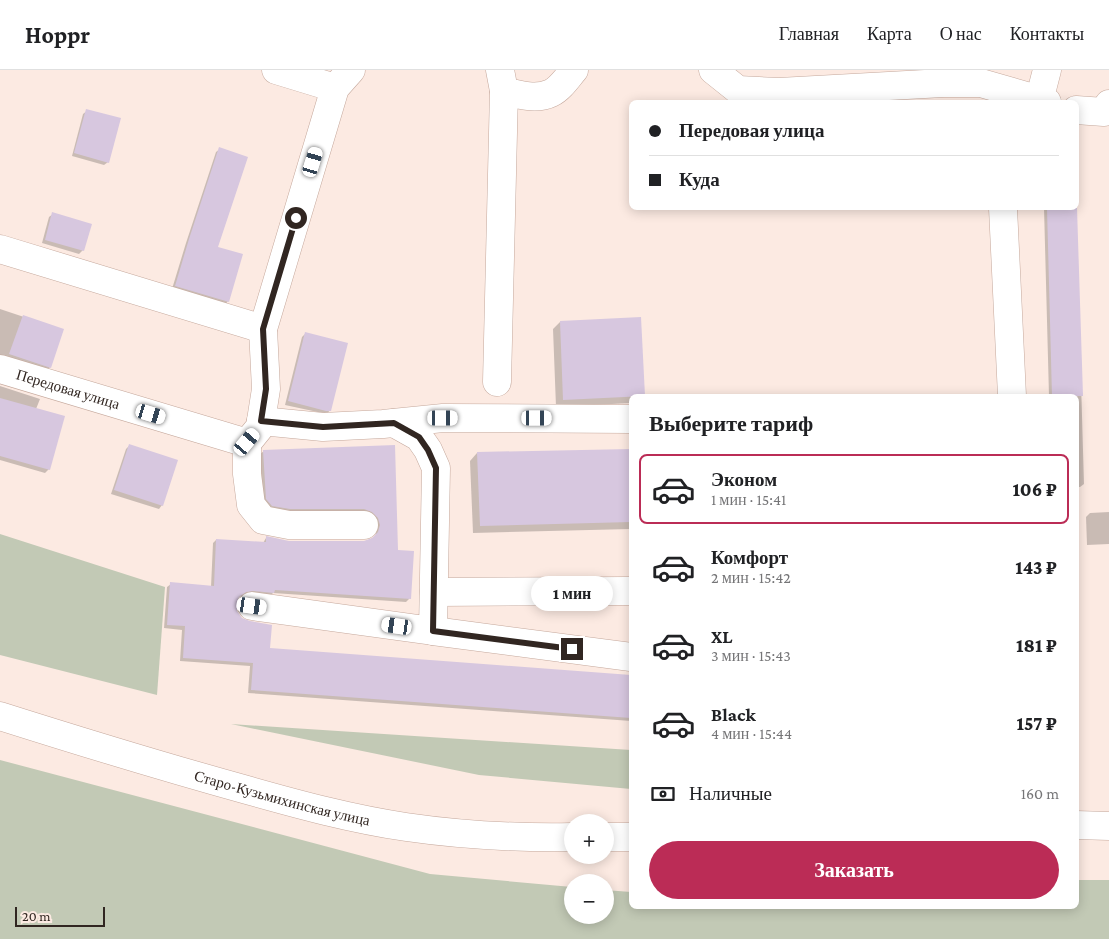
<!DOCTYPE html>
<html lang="ru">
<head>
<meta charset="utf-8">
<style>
  body { margin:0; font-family:"Crimson Pro",serif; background:#f2f2f2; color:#202124; height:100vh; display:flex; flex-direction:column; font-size:19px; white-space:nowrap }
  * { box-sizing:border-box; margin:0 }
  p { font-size:16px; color:#757577 }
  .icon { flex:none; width:28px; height:28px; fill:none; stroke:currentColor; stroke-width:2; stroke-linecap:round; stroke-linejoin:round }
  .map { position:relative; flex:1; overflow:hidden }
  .side { position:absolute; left:629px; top:324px; width:450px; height:515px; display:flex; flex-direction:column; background:#fff; border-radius:8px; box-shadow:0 2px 12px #0003 }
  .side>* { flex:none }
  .top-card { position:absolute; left:629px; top:30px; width:450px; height:110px; border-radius:8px; box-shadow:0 2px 12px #0003; display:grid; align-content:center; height:110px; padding:0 20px; background:#fff }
  .fabs { position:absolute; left:564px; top:744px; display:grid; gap:10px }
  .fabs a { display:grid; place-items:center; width:50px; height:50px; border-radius:50%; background:#fff; box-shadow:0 2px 12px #0003; font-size:25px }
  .scale { position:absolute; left:15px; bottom:12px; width:90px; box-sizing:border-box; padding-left:5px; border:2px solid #312621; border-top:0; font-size:14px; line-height:18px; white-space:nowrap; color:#312621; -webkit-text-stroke:4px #fceae2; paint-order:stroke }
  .end { position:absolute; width:22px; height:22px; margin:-11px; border:6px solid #312621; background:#fff; box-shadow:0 0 0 2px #fff }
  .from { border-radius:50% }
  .bubble { position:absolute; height:35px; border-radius:18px; background:#fff; box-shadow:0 2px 12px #0003; font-size:16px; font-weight:800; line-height:35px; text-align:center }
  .car { position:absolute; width:15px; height:30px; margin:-15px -8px; border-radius:6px; box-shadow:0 0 4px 1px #0007; background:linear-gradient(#fff 24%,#345 0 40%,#fff 0 76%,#345 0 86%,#fff 0) }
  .top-card b { display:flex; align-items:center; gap:18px; height:48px; font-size:19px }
  .top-card b+b { border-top:1px solid #e0e0e0 }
  .top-card i { width:12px; height:12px; background:#202124 }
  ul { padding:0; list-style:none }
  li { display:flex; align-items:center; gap:15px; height:70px; margin:0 10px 8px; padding:0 10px; border:2px solid transparent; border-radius:8px }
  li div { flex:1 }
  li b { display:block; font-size:19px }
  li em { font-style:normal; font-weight:800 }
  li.current { border-color:#bb2c56 }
  li>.icon { width:45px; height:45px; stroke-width:1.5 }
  h2 { padding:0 20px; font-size:22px; line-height:60px }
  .pay { display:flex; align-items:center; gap:12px; height:55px; padding:0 20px; font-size:19px }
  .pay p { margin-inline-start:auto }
  .action { display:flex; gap:10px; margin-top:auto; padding:10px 20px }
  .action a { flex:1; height:58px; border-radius:30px; background:#bb2c56; color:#fff; font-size:20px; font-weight:800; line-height:58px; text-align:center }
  header { display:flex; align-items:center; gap:30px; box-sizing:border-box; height:70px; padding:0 25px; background:#fff; border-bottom:1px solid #e0e0e0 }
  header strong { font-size:24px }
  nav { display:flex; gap:28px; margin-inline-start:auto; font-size:18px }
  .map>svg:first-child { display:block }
</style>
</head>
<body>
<header>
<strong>Hoppr</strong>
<nav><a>Главная</a><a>Карта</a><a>О нас</a><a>Контакты</a></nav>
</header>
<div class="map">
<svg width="1109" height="869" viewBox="0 0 1109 869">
  <rect width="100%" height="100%" fill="#fceae2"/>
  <g fill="#c2c9b5">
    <path d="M0,464l165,53 -8,108 -157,-40z"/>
    <path d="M231,654l400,26v39l-152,-14z"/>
    <path d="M0,690l430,114 142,13v28h33v-25l26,2v14h445v-26h33v59h-1109z"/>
  </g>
  <g fill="#0003">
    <path d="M87,41l21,51 -4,3 -32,-9 11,-42z"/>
    <path d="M220,79l-3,99 11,53 -3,4 -53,-16 14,-46 30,-91z"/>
    <path d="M1044,138h32l8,276 -4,3h-4v-91h-27z"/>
    <path d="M53,144l30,36 -4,4 -37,-11 7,-26z"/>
    <path d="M0,239l63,21 -13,37 -4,5 -46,-14z"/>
    <path d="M560,252l84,73 -13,1v7l-75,4 -3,-78z"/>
    <path d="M305,264l25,76 -3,4 -42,-9 17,-68z"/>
    <path d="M0,316l40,13 -4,10 13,60 -4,4 -45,-13z"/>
    <path d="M129,376l33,59 -3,4 -48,-15 15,-45z"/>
    <path d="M394,377l3,104 13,47 -4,4 -133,-9 -3,3 -20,-2 -12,3 -3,6 2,10 32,36 362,27v45l-383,-28 2,-27 -70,-5 2,-31 -18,-2 3,-41 4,-3 40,3 2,-44 3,-3 47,3 3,-5 23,4h75l11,-5 2,-8 -109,-20 -5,-7 -3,-48 4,-3z"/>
    <path d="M631,380v79l-158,4 -3,-72 7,-8z"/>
    <path d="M1109,442v32l-22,1 -1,-28 4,-4z"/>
  </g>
  <g fill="#d7c7df">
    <path d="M86,39l35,9 -12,45 -35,-10z"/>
    <path d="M219,77l29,10 -30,90 25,7 -14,48 -54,-16 14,-47z"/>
    <path d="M1047,138h30l6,188h-31z"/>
    <path d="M52,142l40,12 -8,27 -39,-11z"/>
    <path d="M23,245l41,14 -13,39 -42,-14z"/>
    <path d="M641,247l4,79 -82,4 -3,-79z"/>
    <path d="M305,262l43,11 -17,68h-5l-38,-10z"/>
    <path d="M0,328l65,18 -15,54 -50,-14z"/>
    <path d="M129,374l49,16 -15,46 -49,-16z"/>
    <path d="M395,375l3,105 16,1 -3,48 -136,-9 -1,3 -20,-2 -8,1 -7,5 -2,6v8l5,7 8,3 22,4 -2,23 361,27v43l-380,-28 2,-27 -70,-5 2,-32 -18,-1 3,-43 44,4 2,-47 50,3v-6l23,5h75l8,-3 6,-6 2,-7 -2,-7 -6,-6 -8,-3h-74l-18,-3 -6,-7 -3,-49z"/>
    <path d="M631,379v73l-151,4 -3,-74z"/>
  </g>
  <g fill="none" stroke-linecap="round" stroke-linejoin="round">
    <g stroke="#c5a89c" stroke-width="29">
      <g id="minor">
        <path d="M276,0l59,18"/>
        <path d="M713,0l25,20 41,2 164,-9h38l66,19"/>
        <path d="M504,21c15,4 33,9 47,2 9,-4 17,-16 23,-23"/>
        <path d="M1039,31l8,-31"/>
        <path d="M1076,40l28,2 5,-8"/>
        <path d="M1003,138l9,188"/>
        <path d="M0,179l263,80"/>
        <path id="s1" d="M0,299l247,74 13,-16 6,-38 -3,-60 72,-241 16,-18"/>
        <path d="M497,312l7,-291 -4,-21"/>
        <path d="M261,351l62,6 60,-3 60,-6 188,1"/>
        <path d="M247,373v31l4,31 12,15 26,5h75"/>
        <path d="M434,522l197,-1"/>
        <path d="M252,536l181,25 3,-163 -8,-18 -9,-13 -25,-14"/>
        <path d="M433,561l198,26"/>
      </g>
    </g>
    <g stroke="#c5a89c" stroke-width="29">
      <g id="major">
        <path id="s2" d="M0,646c82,26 164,51 247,74 53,15 105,29 159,37 55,8 111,11 166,10"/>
        <path d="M1076,755l33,1"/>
        <path d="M605,767h26"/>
      </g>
    </g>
    <use href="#minor" stroke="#fff" stroke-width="28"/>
    <use href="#major" stroke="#fff" stroke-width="28"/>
  </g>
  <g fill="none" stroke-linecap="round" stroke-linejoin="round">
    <path stroke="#312621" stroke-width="6" d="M296,148l-33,111 3,60 -5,32 62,6 71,-4 25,14 9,13 8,18 -3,163 139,18"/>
  </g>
  <g text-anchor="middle" stroke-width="5" stroke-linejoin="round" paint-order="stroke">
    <g font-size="15" fill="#312621" stroke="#fceae2">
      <text dy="5" stroke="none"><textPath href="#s1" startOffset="71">Передовая улица</textPath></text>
      <text dy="5" stroke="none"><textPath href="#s2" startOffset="294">Старо-Кузьмихинская улица</textPath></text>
    </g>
  </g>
</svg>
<div class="fabs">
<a>+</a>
<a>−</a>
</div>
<div class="scale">20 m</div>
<i class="end from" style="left:296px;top:148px"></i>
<i class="end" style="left:572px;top:579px"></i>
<div class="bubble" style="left:531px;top:506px;width:82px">1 мин</div>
<i class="car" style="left:313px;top:92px;rotate:17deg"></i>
<i class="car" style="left:151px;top:344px;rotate:107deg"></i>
<i class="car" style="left:443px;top:348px;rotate:90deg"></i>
<i class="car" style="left:537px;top:348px;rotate:90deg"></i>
<i class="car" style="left:247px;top:372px;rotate:40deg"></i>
<i class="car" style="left:252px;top:536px;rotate:98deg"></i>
<i class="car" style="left:397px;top:556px;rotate:278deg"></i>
<div class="top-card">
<b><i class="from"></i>Передовая улица</b>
<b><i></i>Куда</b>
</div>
<section class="side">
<h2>Выберите тариф</h2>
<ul>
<li class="current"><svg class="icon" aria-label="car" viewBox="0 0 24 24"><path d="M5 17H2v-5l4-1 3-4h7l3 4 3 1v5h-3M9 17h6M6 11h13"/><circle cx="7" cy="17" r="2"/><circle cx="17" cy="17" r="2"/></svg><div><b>Эконом</b><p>1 мин · 15:41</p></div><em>106 ₽</em></li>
<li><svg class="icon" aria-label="car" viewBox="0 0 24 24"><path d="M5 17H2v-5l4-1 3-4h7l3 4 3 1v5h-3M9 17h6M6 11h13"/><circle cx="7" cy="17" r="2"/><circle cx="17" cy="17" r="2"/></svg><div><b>Комфорт</b><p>2 мин · 15:42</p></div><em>143 ₽</em></li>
<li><svg class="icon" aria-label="car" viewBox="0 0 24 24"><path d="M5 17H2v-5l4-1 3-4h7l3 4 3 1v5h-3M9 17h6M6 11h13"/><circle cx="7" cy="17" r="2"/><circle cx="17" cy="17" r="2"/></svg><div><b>XL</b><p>3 мин · 15:43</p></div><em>181 ₽</em></li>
<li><svg class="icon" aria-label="car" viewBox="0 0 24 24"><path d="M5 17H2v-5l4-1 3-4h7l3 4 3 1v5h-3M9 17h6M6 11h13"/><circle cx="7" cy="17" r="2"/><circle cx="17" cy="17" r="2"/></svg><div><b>Black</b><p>4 мин · 15:44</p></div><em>157 ₽</em></li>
</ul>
<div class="pay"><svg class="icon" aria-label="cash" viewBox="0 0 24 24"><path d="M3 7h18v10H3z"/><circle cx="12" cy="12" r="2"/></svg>Наличные<p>160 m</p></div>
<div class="action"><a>Заказать</a></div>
</section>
</div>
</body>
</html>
